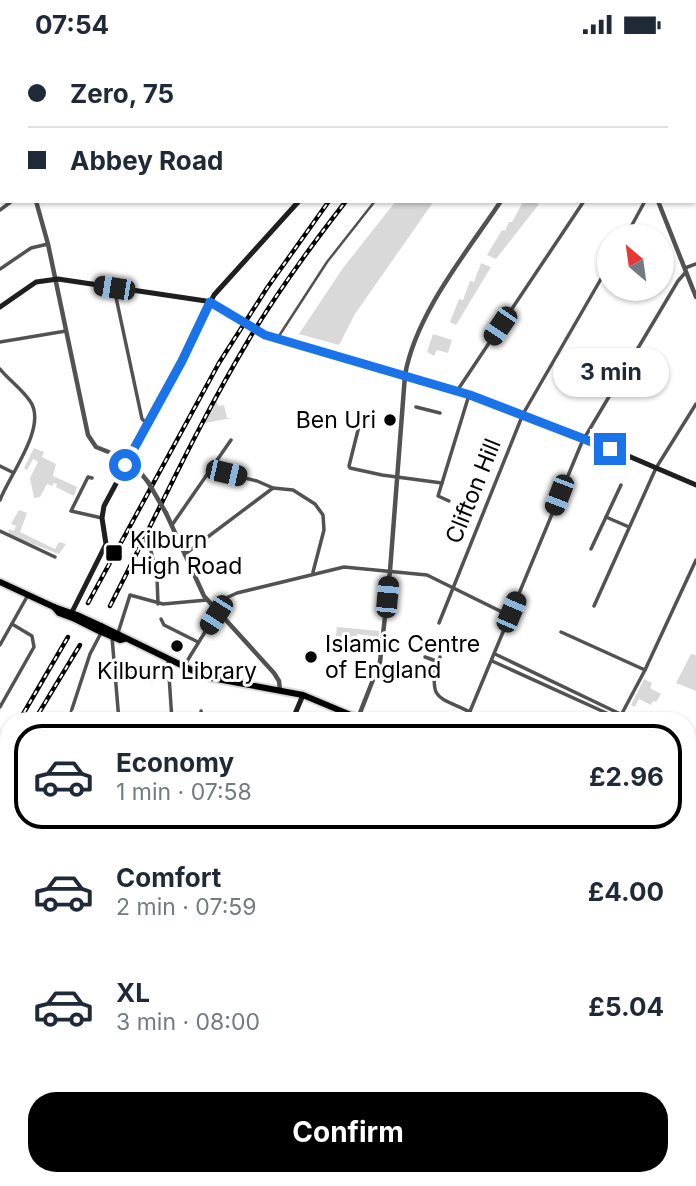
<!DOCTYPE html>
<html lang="en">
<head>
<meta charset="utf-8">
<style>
  body { margin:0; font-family:Inter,sans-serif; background:#f2f2f3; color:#1f2937; height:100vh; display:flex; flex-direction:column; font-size:26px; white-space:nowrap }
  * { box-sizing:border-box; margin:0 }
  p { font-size:23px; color:#747a83 }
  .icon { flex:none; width:38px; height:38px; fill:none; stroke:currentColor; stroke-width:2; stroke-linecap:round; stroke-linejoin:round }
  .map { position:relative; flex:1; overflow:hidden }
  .details { position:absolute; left:0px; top:663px; width:696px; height:474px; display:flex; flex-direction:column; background:#fff; border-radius:28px 28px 0 0; box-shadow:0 2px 5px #0004 }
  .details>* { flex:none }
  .top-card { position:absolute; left:0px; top:0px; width:696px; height:154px; box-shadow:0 2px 5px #0004; display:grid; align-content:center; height:154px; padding:0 28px; background:#fff }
  .needle { width:46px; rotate:331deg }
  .controls { position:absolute; left:597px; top:175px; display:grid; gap:14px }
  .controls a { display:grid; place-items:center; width:77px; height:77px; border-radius:50%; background:#fff; box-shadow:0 2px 5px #0004; font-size:35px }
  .end { position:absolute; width:32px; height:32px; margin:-16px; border:9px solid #1a73e8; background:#fff; box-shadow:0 0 0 4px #fff }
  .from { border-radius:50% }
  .bubble { position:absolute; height:49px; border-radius:24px; background:#fff; box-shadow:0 2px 5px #0004; font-size:23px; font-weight:700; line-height:49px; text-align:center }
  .car { position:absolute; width:21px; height:42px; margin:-21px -10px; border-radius:9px; box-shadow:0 0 5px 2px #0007; background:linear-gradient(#222 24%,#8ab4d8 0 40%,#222 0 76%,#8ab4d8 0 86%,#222 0) }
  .top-card b { display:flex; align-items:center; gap:24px; height:66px; font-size:26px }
  .top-card b+b { border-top:2px solid #e0e1e3 }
  .top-card i { width:18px; height:18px; background:#1f2937 }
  ul { padding:12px 0 0; list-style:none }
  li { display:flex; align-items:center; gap:21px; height:105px; margin:0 14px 10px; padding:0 14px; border:4px solid transparent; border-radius:28px }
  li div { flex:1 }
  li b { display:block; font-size:26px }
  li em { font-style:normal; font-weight:700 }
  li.active { border-color:#000 }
  li>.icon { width:63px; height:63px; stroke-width:1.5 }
  .cta { display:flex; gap:14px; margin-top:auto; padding:14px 28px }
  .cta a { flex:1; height:80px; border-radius:28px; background:#000; color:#fff; font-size:28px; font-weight:700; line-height:80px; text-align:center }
  .status { display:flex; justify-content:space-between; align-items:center; height:49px; padding:0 35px; background:#fff; direction:ltr }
  .status svg { height:19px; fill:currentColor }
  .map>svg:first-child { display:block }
</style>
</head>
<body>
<div class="status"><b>07:54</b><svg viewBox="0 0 49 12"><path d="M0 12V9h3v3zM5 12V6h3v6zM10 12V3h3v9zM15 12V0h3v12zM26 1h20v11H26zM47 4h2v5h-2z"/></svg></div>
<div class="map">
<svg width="696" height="1137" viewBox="0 0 696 1137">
  <rect width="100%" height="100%" fill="#fff"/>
  <g fill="#d9d9d9">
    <path d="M396,152h38l-79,113 -16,31 -40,-11 44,-66z"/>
    <path d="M532,152l7,3 -43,55 -9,-4 15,-25 3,1 4,-9h3l11,-20z"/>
    <path d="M481,214l10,4 -35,58 -6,-3 9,-23 4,1 7,-19 4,1z"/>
    <path d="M433,285l19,6 -4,13 -11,-3 -3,6 -7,-4z"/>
    <path d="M215,348l3,9 6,-1 3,13h5l-27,5 -2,-1z"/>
    <path d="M34,399l10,4 -2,5 14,7 -3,12 24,11 -3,9 -18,-9 1,-3 -3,-1 -2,3 -5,-2 -7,13 -6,1 -4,-20 8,-16 -5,-3 -6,11 -3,-2z"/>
    <path d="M19,461l8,3 -7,19 35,17 4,-7 7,2 -7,10 -51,-19 1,-6 5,2 2,-5 -5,-2z"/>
    <path d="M337,578l42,4v6l-22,-3 -1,11 -21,-2z"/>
    <path d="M691,605l5,1v36l-20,-8z"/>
    <path d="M644,630l8,4 -2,5 11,6 -5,8 -3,-1 -2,4 -12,-6 -4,8 -4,-2z"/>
    <path d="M9,1064v65h18l-1,8h-24l-2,-69z"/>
    <path d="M304,1129h180l-3,8h-147l-3,-5h-27z"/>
  </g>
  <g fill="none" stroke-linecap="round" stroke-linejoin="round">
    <g stroke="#dbdbdb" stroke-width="10">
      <g id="primary">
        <path d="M0,533l54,25 23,8"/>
        <path d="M54,558l5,6 16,6"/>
        <path d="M101,577l105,51 97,18 62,26"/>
        <path d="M99,582l21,9 4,-1"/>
        <path d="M688,822l8,4"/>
      </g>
    </g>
    <g stroke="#525252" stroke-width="2.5">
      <path d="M277,290l50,-77 48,-61"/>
      <path d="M67,672l5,-12"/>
      <path d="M0,856l9,-29"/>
    </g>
    <g stroke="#525252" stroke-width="3.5">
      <path d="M689,0l1,2"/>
      <path d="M132,2l3,-2"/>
      <path d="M253,2l1,-2"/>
      <path d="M338,2l1,-2"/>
      <path d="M531,2l2,-2"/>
      <path d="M0,65l2,-1"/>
      <path d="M695,98l1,3"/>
      <path d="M120,152h27"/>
      <path d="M0,161l12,-9"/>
      <path d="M626,187l19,-35"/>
      <path d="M685,219l11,-4"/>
      <path d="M0,220l31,-21 17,-4"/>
      <path d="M114,239l28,131 6,5"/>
      <path d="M0,293l66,-11"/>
      <path d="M0,320c9,11 22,20 30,32 18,25 -20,73 -30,99"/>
      <path d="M457,342l127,-190"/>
      <path d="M416,358l24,6"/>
      <path d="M360,373l-11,44 1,2 32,7 60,8 -4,13 11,5"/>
      <path d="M0,417l12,6"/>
      <path d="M212,421l45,11 16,7 20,2 22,14 8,11 1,15 -11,42"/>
      <path d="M92,429l-4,-1 -17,34 31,7"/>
      <path d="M442,434l27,-88"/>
      <path d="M606,468l23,10"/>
      <path d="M172,476l59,-85"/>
      <path d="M0,482l55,26"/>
      <path d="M591,500l30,-64"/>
      <path d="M185,505l88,-66"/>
      <path d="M158,555l-1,-27 -6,-26 8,-13 7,-3"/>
      <path d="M213,555l24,-11 107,-26 83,8 83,41"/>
      <path d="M594,557l62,-138 40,-64"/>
      <path d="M161,570l3,6 34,17"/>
      <path d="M439,574l84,-209 86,-149"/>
      <path d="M561,583l84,38"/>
      <path d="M118,584l12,-38 33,9 44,-4"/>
      <path d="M112,588l7,84"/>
      <path d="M0,596l28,-50"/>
      <path d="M495,605l140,67"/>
      <path d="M425,608l11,4"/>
      <path d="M440,608l-1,5 -3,-1c-6,40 1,35 34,51"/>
      <path d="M168,611l4,61"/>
      <path d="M492,612l132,60"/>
      <path d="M184,617l34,-55"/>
      <path d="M116,621h17l19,10"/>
      <path d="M0,658l34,-60 -2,-11 -20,-12"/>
      <path d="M72,660l18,-55 11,-21"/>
      <path d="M619,670l26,-49 51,-110"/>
      <path d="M172,672l30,-4 -1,-6"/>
      <path d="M466,672l116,-279 96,-161 7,-8"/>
      <path d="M688,696l8,4"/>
      <path d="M688,702l8,4"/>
      <path d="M688,883l8,4"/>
      <path d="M0,901l9,-7"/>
      <path d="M688,944l8,-17"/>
      <path d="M0,962l9,-6"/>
      <path d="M0,1020l9,-6"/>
      <path d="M688,1022l8,4"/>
      <path d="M688,1102l8,3"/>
      <path d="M209,1129l4,8"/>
      <path d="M490,1137l4,-8"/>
    </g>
    <g stroke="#525252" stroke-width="4.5">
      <path d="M563,0l3,2"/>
      <path d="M695,4l1,-1"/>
      <path d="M0,53l2,4"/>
      <path d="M36,152l12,43 40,191 8,12 35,14 17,21"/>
      <path d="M658,152l38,96"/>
      <path d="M166,464l38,83 70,77 5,8 1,9"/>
      <path d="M358,669l22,-56 10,-91 15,-196c11,-62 62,-123 96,-174"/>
      <path d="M688,862l8,-16"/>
      <path d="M688,876l8,-18"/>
      <path d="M564,1137l3,-8"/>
      <path d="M568,1137l4,-8"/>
      <path d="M676,1137l20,-10"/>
    </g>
    <g stroke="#1f1f1f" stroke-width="5">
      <path d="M424,2l1,-2"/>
      <path d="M0,258l36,-25 22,-3 148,22 26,15"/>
      <path d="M257,283l212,63 115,42 112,48"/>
      <path d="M72,563l34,-68 -4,-26 2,-12 78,-145 32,-66 85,-94"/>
      <path d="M292,672l11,-26"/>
      <path d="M0,1061l9,-4"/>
      <path d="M273,1137v-8"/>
    </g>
    <use href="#primary" stroke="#000" stroke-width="6"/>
    <g stroke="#000" stroke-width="4.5">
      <g id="rail">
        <path d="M451,2l1,-2"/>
        <path d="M468,2l2,-2"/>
        <path d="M481,2l2,-2"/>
        <path d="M88,554l131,-240 48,-75 62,-87"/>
        <path d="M110,557c46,-89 87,-180 138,-265 29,-49 63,-95 98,-140"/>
        <path d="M19,672l49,-84"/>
        <path d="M34,672l46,-76"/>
        <path d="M0,712l9,-13"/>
        <path d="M0,734l9,-12"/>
      </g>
    </g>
    <use href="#rail" stroke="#fff" stroke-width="2" stroke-dasharray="5" stroke-linecap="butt"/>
    <g stroke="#dbdbdb" stroke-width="10" stroke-linecap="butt">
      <g id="primary-bridge">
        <path d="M77,566l24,11"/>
        <path d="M75,570l24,12"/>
      </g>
    </g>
    <path stroke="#525252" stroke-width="4.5" d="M148,433l18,31"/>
    <path stroke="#1f1f1f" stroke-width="5" d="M232,267l25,16"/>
    <use href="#primary-bridge" stroke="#000" stroke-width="6"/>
  </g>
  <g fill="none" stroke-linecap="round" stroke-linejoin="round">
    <path stroke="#1a73e8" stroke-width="9" d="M125,416l57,-104 28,-59 55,33 205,60 140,54"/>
  </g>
  <g fill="#000" stroke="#fff" stroke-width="2.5">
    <circle cx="390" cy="371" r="7"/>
    <rect x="105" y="495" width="18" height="18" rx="3.5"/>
    <circle cx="177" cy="597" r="7"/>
    <circle cx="311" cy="608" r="7"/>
  </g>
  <g text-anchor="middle" stroke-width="6" stroke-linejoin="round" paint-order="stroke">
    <g font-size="23" fill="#000" stroke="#fff" text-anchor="start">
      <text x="376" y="379" text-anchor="end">Ben Uri</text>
      <text x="130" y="499">Kilburn<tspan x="130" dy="26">High Road</tspan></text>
      <text x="325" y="603">Islamic Centre<tspan x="325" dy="26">of England</tspan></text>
      <text x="177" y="630" text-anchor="middle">Kilburn Library</text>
    </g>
    <g font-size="23" fill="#000" stroke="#fff">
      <text transform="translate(473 442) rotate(-68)" y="8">Clifton Hill</text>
    </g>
  </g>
</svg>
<div class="controls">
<a><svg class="needle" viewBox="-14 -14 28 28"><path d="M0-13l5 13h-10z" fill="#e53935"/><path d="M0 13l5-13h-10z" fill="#747a83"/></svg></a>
</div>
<i class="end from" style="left:125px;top:416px"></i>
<i class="end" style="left:610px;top:400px"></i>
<div class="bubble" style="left:553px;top:299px;width:116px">3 min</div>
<i class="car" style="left:114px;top:239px;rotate:279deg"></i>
<i class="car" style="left:500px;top:277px;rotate:214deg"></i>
<i class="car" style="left:226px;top:424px;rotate:103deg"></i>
<i class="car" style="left:559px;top:446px;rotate:201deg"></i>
<i class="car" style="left:387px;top:548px;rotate:5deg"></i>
<i class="car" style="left:511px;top:563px;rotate:23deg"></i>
<i class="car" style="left:216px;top:566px;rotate:213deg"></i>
<div class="top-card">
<b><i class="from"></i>Zero, 75</b>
<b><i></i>Abbey Road</b>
</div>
<section class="details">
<ul>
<li class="active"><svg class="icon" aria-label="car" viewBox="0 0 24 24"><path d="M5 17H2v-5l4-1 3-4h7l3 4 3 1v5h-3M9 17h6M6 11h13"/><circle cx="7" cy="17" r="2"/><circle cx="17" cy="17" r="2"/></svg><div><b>Economy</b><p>1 min · 07:58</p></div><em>£2.96</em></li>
<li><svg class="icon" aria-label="car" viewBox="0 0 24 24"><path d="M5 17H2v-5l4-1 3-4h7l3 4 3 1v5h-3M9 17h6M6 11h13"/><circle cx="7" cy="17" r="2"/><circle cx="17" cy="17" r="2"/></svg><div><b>Comfort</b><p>2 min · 07:59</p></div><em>£4.00</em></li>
<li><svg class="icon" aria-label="car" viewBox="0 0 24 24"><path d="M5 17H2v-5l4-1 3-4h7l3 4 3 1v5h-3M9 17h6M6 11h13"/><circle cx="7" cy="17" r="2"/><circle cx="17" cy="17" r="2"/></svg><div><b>XL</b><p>3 min · 08:00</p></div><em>£5.04</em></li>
</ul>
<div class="cta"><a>Confirm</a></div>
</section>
</div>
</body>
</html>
